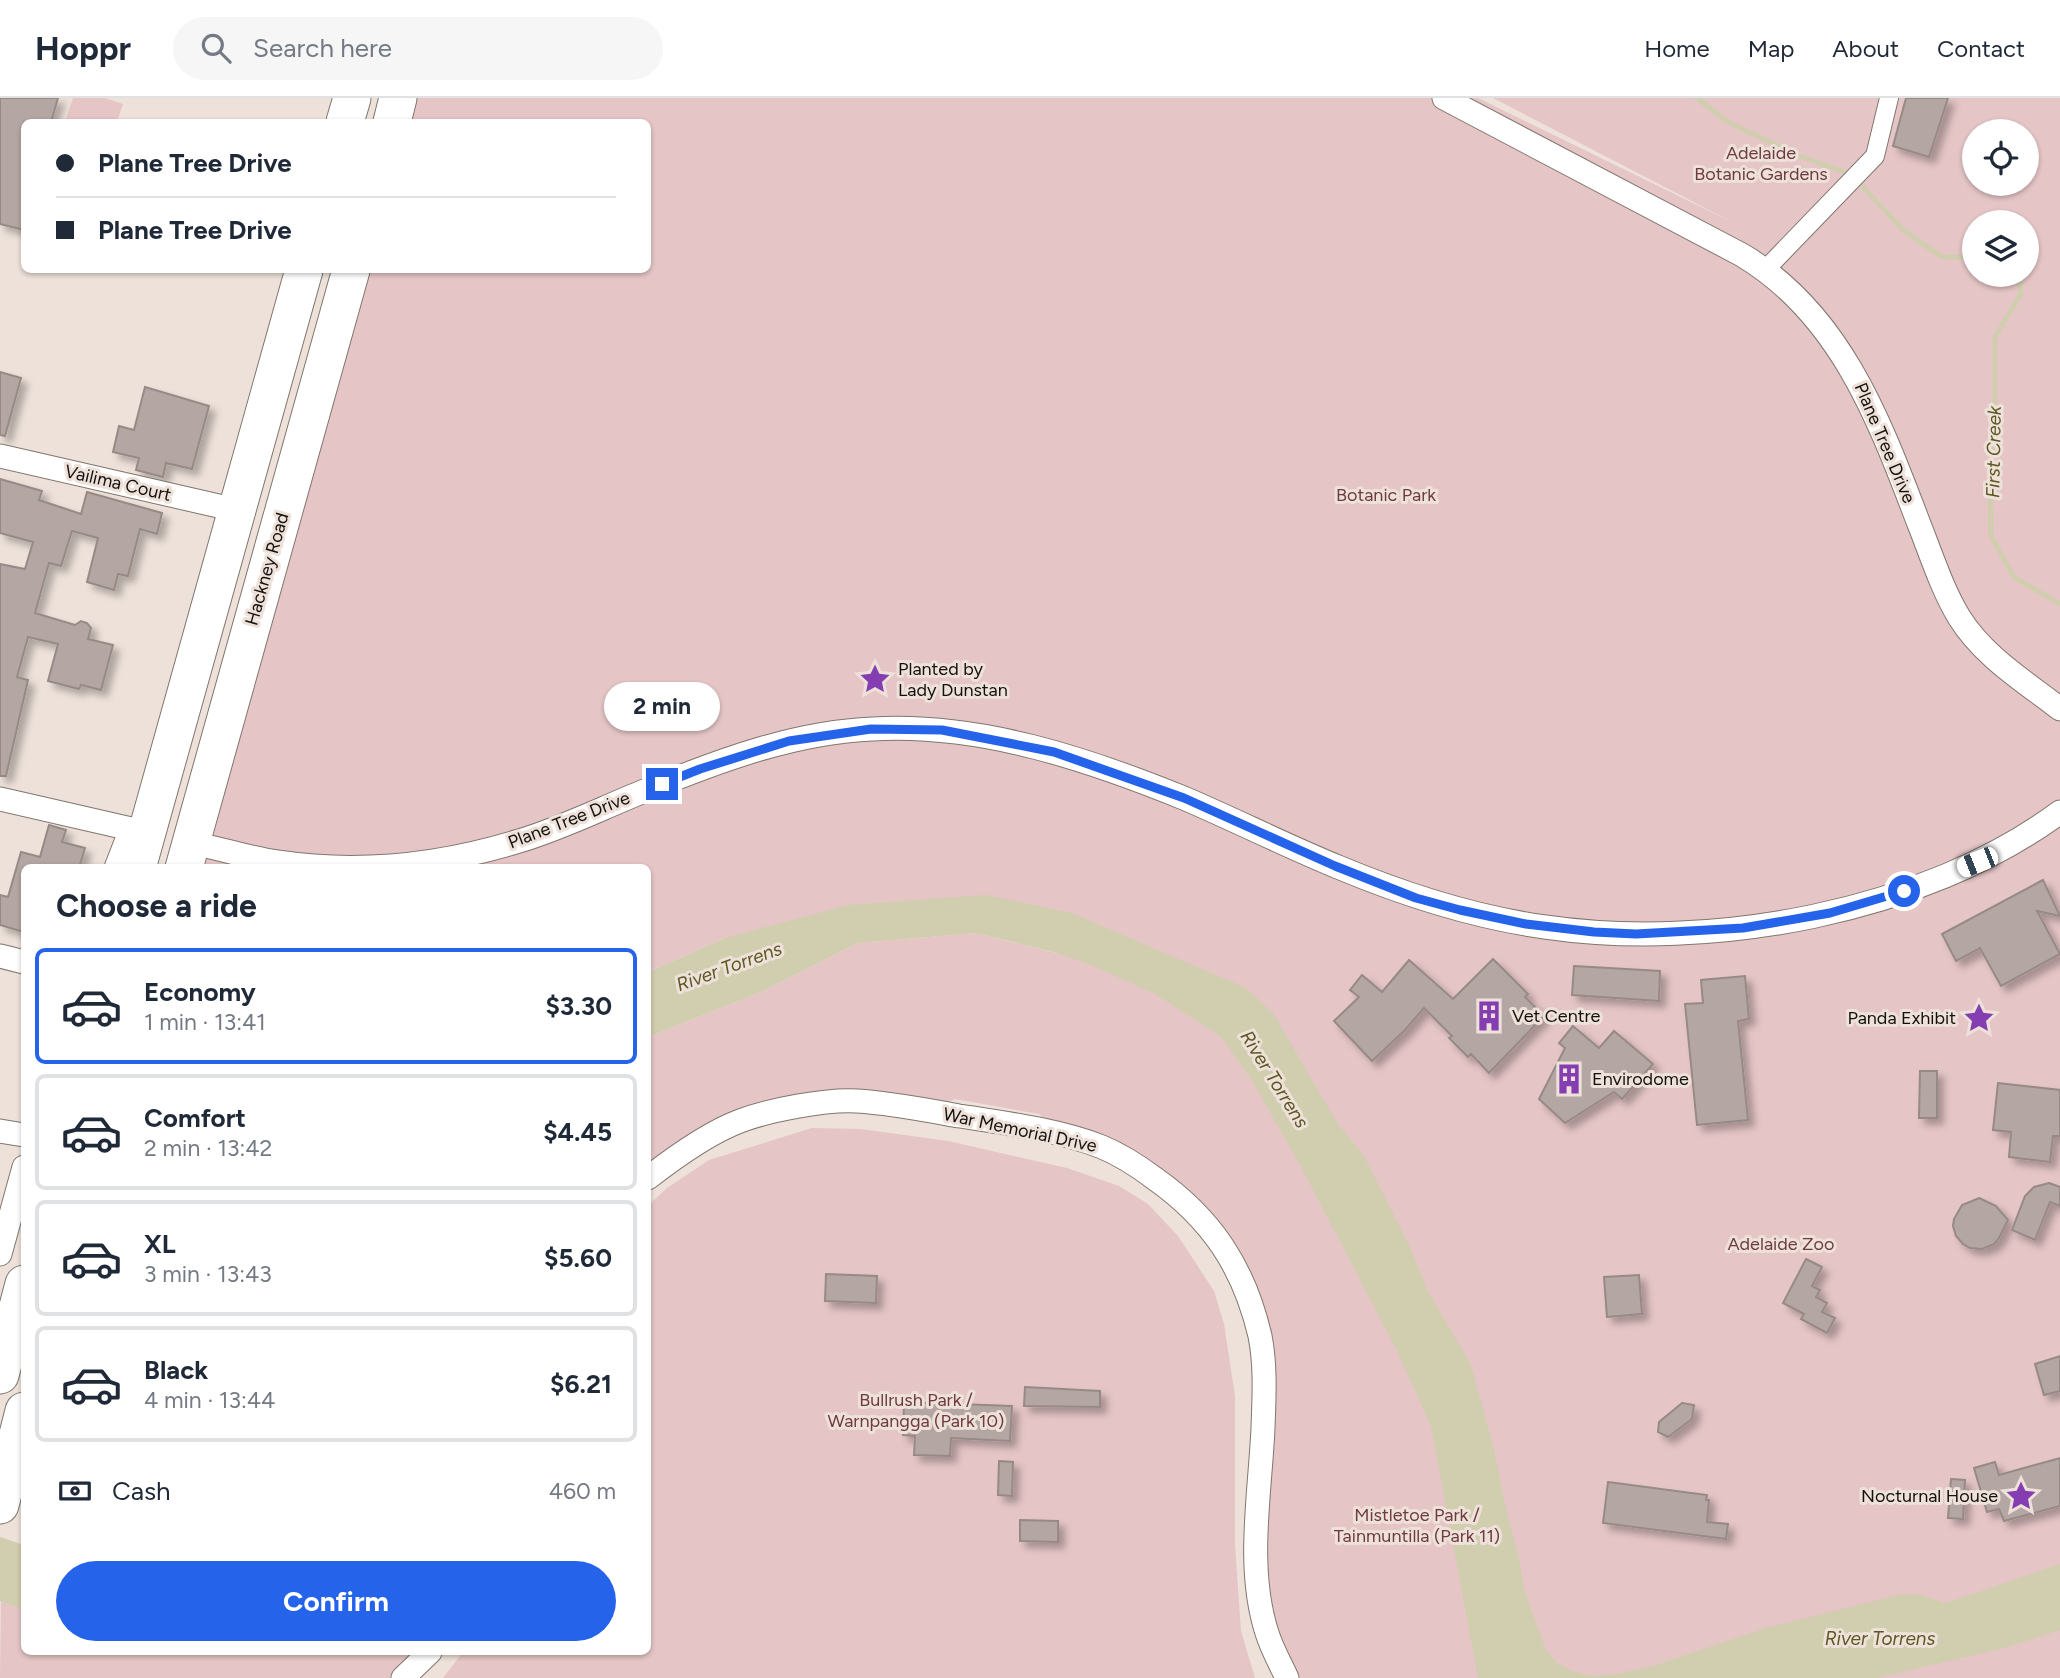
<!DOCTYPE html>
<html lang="en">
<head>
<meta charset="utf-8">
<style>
  body { margin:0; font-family:Figtree,sans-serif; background:#f6f6f7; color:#1f2937; height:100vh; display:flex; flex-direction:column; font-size:26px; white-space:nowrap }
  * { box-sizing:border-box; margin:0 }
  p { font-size:23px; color:#747a83 }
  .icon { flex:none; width:38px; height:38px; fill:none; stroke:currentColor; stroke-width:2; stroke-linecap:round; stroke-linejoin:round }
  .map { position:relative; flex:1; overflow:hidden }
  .panel { position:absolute; left:21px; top:766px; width:630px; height:791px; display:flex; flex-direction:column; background:#fff; border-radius:10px; box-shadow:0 2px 5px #0004 }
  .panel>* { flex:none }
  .banner { position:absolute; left:21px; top:21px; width:630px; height:154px; border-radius:10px; box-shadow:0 2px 5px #0004; display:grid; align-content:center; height:154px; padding:0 35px; background:#fff }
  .controls { position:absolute; left:1962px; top:21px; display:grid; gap:14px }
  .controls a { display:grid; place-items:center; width:77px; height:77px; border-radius:50%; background:#fff; box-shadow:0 2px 5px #0004; font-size:35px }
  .end { position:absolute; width:32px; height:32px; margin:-16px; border:9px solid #2563eb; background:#fff; box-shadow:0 0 0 4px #fff }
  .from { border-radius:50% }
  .bubble { position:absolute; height:49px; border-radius:24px; background:#fff; box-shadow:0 2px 5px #0004; font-size:23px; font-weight:700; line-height:49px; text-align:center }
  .car { position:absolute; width:21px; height:42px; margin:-21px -10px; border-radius:9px; box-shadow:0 0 5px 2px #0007; background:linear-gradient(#fff 24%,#345 0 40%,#fff 0 76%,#345 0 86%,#fff 0) }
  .banner b { display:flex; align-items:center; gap:24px; height:66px; font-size:26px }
  .banner b+b { border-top:2px solid #e0e1e3 }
  .banner i { width:18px; height:18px; background:#1f2937 }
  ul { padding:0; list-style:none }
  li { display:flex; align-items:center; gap:21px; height:116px; margin:0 14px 10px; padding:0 21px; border:4px solid #e0e1e3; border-radius:10px }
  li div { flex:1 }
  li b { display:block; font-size:26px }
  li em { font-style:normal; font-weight:700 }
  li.selected { border-color:#2563eb }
  li>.icon { width:63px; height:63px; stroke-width:1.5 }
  h2 { padding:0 35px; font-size:32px; line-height:84px }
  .pay { display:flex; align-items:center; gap:18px; height:77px; padding:0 35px; font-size:26px }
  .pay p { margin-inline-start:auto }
  .action { display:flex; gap:14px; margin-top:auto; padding:14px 35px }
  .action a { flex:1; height:80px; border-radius:42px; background:#2563eb; color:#fff; font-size:28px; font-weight:700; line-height:80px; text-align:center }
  header { display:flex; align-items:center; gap:42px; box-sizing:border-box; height:98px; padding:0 35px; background:#fff; border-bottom:2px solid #e0e1e3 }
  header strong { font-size:33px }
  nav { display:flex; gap:38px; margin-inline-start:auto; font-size:24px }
  .search { width:490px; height:63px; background:#f6f6f7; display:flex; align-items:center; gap:18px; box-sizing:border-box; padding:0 24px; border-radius:38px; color:#747a83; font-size:26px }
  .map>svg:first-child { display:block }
</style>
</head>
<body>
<header>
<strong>Hoppr</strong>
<div class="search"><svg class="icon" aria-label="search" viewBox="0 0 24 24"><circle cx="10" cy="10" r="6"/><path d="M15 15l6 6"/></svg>Search here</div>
<nav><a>Home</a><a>Map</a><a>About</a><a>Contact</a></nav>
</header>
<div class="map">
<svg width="2060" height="1580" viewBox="0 0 2060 1580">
  <defs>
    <filter id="shadow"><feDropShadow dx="6" dy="6" stdDeviation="3.5" flood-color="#0004"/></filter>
  </defs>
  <rect width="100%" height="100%" fill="#ede1d9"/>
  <g fill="#e5c5c6" fill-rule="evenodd">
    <path d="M73,0h32l18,6 -6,18h-52z"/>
    <path d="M409,0h1069l256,125 -241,-125h567v1580h-764l-20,-47 -12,-55 6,-215 -75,-163 -24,-22 -35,-22 -86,-31 -11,-9 -84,-15 -11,5 -134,-7 -162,72v-132l113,-45 97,-49 118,-10 80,20 16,-40 -347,25 -77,34v-104h-453l166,-598h287v-148h-246zM1974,33h52v53h-52zM1974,124h52v53h-52z"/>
    <path d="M812,1030l49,1 87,12 119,27 52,18 29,18 30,32 36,55 10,33 11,72v149l6,86 14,47h-812l20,-26h185v-446l19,-18 42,-28z"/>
    <path d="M1,1503l23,9v42h395l-26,26h-393z"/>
  </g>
  <g fill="#d1ceaf">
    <path d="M986,797l86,18 174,75 27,25 65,111 26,32 47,93 17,42 43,74 23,84 11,56 14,53 5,31 22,61 10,12 17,9 18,5 26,-2 39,-9 110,-37 132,-33 21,-1 27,9 114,-39v66l-52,17 -131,31h-399l-47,-252 -35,-77 -96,-184 -49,-86 -31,-43 -65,-42 -64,-29 -34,-12 -81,-20 -118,10 -97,49 -113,45v-65l77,-34 123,-33z"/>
    <path d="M0,1439l24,8v65l-24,-9z"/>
  </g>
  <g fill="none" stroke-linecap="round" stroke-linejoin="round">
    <g stroke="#d1ceaf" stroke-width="5">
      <path d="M1697,0l31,24 71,34 52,18 52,56 39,27h32"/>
      <path d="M2019,177l2,19 -26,43v73l-5,77 1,49 23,41 46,27"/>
    </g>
  </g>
  <g fill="#b4a7a3" stroke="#978a86" stroke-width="2" filter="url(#shadow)">
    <path d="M0,0h58l-7,24h-27v108l-24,-6z"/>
    <path d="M1906,0h42l-19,59 -36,-11z"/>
    <path d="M0,274l21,6 -16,58 -5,-1z"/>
    <path d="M145,289l64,19 -17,63 -26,-6 -3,14 -27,-7 3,-12 -26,-6 6,-26 15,4z"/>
    <path d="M0,381l42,12 -3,9 42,14 6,-22 75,21 -5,21 -17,-5 -12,47 -10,-2 -4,16 -27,-8 11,-44 -26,-7 -11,35 -12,-3 -14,50 40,12 6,-4 6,2 4,5 -3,11 25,6 -12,45 -20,-5 -2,4 -31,-8 10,-37 -30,-7 -11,40 11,3 -22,96h-6v-212l25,5 8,-27 -33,-9z"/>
    <path d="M49,727l17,5 -4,12 23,6 -6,20h-55v64l-24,-7v-30l8,2 13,-45 19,5z"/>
    <path d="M2043,782l17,36 -23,-5 23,43 -59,32 -21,-38 -24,13 -14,-27z"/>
    <path d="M1493,861l35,35 -3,3 19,19 -55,57 -18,-19 -3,3 -19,-19 3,-2 -28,-28 -19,22 -33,31 -38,-40 25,-24 -9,-7 12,-15 20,17 27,-32 44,39z"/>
    <path d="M1574,868l86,5 -1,30 -87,-6z"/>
    <path d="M1745,878l4,43 -11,2 10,99 -51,5 -12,-121 18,-1 -2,-23z"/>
    <path d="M1573,928l26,22 15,-17 39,33 -31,35 -8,-7 -49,31 -26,-24 26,-51 -6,-5z"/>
    <path d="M1920,973h17v47h-18z"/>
    <path d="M1998,985l62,7v46h-7l-3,26 -41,-5 2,-25 -18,-2z"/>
    <path d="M2049,1085l11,4v19l-10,-4 -15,38 -23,-10 13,-34 9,-9z"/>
    <path d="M1979,1100l17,8 12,14 -9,18 -5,6 -12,5 -12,-1 -7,-4 -7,-8 -3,-10 1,-7 8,-14z"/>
    <path d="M1806,1161l16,8 -10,19 8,4 -4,7 11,6 -5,9 13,6 -8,15 -26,-14 3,-5 -21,-11z"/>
    <path d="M826,1176l51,2 -1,27 -51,-2z"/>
    <path d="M1639,1177l3,39 -35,3 -3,-40z"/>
    <path d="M2060,1258v35l-16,4 -9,-31z"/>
    <path d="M1025,1289l75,4v16l-76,-1z"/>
    <path d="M904,1304l108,4 -2,35 -59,-3 -1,18 -36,-1 1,-19 -12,-1z"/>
    <path d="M1682,1305l12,2 -2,14 -24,18 -10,-5 1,-10z"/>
    <path d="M2060,1360v48l-56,15 -5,-12 -12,3 -13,-44 21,-6 4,13z"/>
    <path d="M999,1363l14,1 -1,34 -14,-1z"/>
    <path d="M1951,1381l14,1 -2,39 -15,-1z"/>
    <path d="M1608,1384l99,13 -1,5h3l-2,22 21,2 -2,15 -123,-16z"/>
    <path d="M1020,1422l38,1v21l-38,-1z"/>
  </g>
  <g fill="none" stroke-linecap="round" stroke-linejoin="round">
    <g stroke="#80766e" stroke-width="20">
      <path id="pedestrian" d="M1766,171l109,-113 14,-58"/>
    </g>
    <g stroke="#80766e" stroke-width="25">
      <g id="minor">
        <path d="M1444,0l298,157c99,59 138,167 177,269 12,30 23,65 40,93 24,39 65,64 101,92"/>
        <path d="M0,358l236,54"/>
        <path d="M0,701l131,30 16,2"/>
        <path d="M191,745c29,5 57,15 86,19 81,12 164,3 242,-21 44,-13 85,-34 128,-51 71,-29 148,-58 226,-61 107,-6 215,30 313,70 51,22 101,47 152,68 67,28 135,50 207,60 165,24 379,-14 515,-115"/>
        <path d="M116,770l15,-39"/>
        <path d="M0,858l24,6"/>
        <path d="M0,1033l24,4"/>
        <path d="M648,1080c27,-21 60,-45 92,-57 29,-11 86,-22 117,-20 34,2 69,9 102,15 46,7 100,14 143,31 19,8 36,19 52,31 57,40 90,89 106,158 6,30 4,62 3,92 -3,67 -17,140 4,205 5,16 13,30 20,45"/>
        <path d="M0,1156l24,-87"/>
        <path d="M403,1580l27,-26"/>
      </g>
    </g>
    <g stroke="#80766e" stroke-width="39">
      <g id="trunk">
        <path d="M345,24l7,-24"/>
        <path d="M392,24l6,-24"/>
        <path d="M137,770l167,-598"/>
        <path d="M184,770l167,-598"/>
        <path d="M0,1277l24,-91"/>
        <path d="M0,1407l24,-94"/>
      </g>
    </g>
    <use href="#pedestrian" stroke="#fff" stroke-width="18"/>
    <use href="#minor" stroke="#fff" stroke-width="23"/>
    <use href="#trunk" stroke="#fff" stroke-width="37"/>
  </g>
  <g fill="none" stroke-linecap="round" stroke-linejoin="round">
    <path stroke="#2563eb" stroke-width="9" d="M662,686l38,-15 89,-28 82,-12 71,1 112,22 130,46 151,68 81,32 44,12 66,14 68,8 42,2 107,-6 87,-15 74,-22"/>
  </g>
  <defs>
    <g id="sight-bare" transform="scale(2.415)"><path d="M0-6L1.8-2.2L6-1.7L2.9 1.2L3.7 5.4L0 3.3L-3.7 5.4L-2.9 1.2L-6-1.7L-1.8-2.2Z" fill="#853eb1" stroke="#ede1d9" stroke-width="2.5" paint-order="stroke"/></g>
    <g id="building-bare" transform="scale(2.415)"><path d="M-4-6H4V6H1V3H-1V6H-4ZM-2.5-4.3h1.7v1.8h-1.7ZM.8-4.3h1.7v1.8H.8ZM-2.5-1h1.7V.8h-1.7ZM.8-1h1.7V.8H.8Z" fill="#853eb1" stroke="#ede1d9" stroke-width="2.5" paint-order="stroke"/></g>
  </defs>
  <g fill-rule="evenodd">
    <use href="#sight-bare" x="875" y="581"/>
    <use href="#building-bare" x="1489" y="918"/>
    <use href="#sight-bare" x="1979" y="920"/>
    <use href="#building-bare" x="1569" y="981"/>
    <use href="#sight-bare" x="2021" y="1398"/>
  </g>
  <g text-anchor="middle" stroke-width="6" stroke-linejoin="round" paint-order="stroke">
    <g font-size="18" fill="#6f3b40" stroke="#ede1d9">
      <text x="1761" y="61">Adelaide<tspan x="1761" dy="21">Botanic Gardens</tspan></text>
      <text x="1386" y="403">Botanic Park</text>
      <text x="1781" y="1152">Adelaide Zoo</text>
      <text x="916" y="1308">Bullrush Park /<tspan x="916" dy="21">Warnpangga (Park 10)</tspan></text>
      <text x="1417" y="1423">Mistletoe Park /<tspan x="1417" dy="21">Tainmuntilla (Park 11)</tspan></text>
    </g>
    <g font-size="18" fill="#14100d" stroke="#ede1d9">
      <text transform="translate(1885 345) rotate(67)" y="6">Plane Tree Drive</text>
      <text transform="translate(118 385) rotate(13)" y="6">Vailima Court</text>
      <text transform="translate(267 471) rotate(-74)" y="6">Hackney Road</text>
      <text transform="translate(569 722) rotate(-21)" y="6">Plane Tree Drive</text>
      <text transform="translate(1020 1032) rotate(12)" y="6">War Memorial Drive</text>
    </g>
    <g font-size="18" fill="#14100d" stroke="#ede1d9" text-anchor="start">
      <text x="898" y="577">Planted by<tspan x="898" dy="21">Lady Dunstan</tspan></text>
      <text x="1512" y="924">Vet Centre</text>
      <text x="1956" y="926" text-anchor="end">Panda Exhibit</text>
      <text x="1592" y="987">Envirodome</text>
      <text x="1998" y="1404" text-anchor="end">Nocturnal House</text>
    </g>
    <g font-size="19" font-style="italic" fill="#5d5722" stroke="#ede1d9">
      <text transform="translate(1993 354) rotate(-89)" y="7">First Creek</text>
      <text transform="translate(729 868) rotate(-20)" y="7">River Torrens</text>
      <text transform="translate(1275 981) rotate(58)" y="7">River Torrens</text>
      <text x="1880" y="1547">River Torrens</text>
    </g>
  </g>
</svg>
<div class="controls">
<a><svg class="icon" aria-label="locate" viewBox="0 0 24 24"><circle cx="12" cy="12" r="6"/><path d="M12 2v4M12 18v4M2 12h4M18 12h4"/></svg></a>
<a><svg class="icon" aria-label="layers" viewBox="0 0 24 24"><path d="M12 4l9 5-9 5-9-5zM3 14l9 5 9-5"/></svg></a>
</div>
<i class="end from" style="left:1904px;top:793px"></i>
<i class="end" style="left:662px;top:686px"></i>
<div class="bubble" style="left:604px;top:584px;width:116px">2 min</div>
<i class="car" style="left:1977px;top:764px;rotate:248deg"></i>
<div class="banner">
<b><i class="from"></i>Plane Tree Drive</b>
<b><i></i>Plane Tree Drive</b>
</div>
<section class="panel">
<h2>Choose a ride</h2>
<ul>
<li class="selected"><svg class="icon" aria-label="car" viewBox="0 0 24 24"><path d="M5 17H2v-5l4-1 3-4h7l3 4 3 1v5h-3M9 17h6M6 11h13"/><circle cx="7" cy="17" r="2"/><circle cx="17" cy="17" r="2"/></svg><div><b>Economy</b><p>1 min · 13:41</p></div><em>$3.30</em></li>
<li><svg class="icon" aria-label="car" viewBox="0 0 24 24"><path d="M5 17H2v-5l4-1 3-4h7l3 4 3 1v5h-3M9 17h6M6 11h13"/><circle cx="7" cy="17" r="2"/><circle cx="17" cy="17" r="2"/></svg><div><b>Comfort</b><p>2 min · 13:42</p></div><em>$4.45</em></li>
<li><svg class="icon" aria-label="car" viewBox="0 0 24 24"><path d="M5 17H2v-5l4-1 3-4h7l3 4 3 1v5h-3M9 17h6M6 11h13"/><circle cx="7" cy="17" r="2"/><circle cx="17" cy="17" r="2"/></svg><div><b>XL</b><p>3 min · 13:43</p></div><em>$5.60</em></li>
<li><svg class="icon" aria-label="car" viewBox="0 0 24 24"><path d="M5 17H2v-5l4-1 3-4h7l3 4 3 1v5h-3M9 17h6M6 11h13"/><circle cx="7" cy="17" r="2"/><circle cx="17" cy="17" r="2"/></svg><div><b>Black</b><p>4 min · 13:44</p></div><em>$6.21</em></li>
</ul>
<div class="pay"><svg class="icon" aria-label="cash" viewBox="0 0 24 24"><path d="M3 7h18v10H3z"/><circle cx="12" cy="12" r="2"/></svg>Cash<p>460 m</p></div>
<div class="action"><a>Confirm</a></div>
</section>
</div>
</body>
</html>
